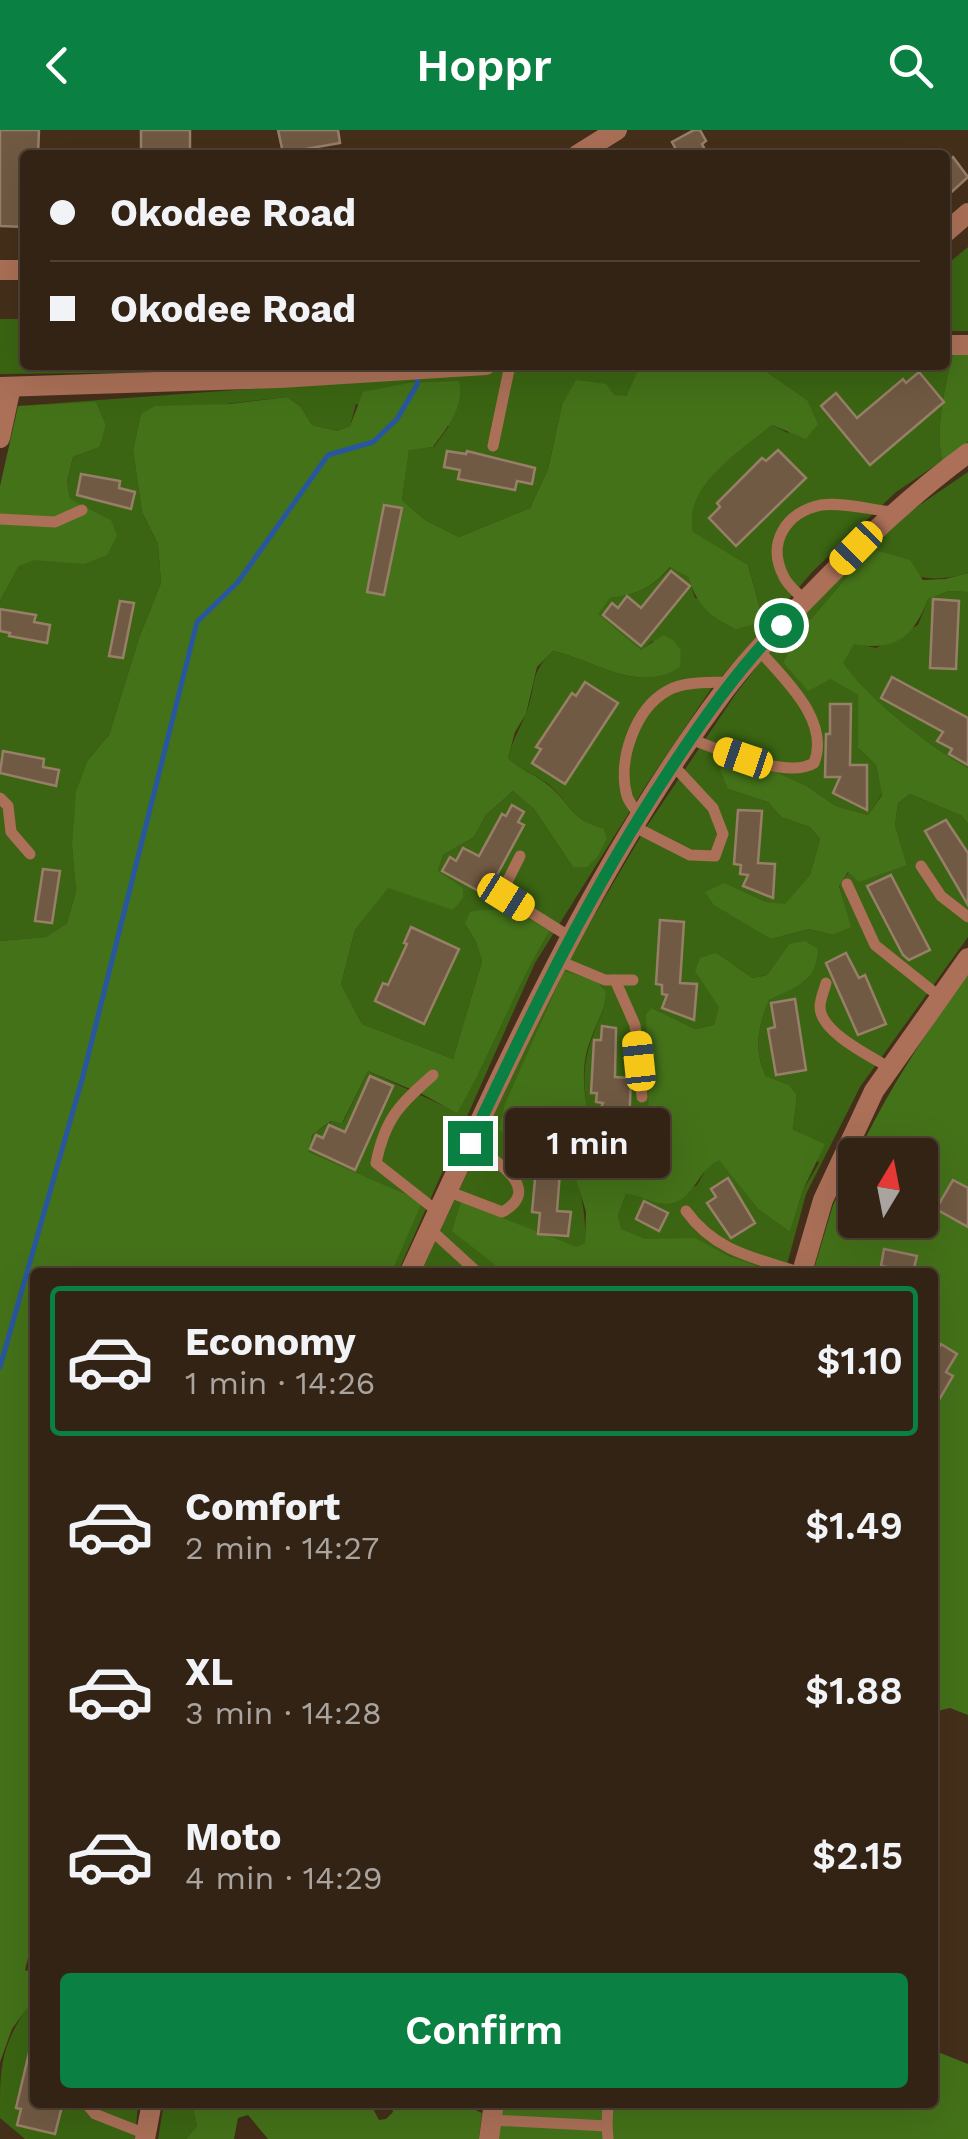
<!DOCTYPE html>
<html lang="en">
<head>
<meta charset="utf-8">
<style>
  body { margin:0; font-family:"Work Sans",sans-serif; background:#3b2b1d; color:#f1f3f6; height:100vh; display:flex; flex-direction:column; font-size:38px; white-space:nowrap }
  * { box-sizing:border-box; margin:0 }
  p { font-size:32px; color:#a9a4a0 }
  .icon { flex:none; width:55px; height:55px; fill:none; stroke:currentColor; stroke-width:2; stroke-linecap:round; stroke-linejoin:round }
  .map { position:relative; flex:1; overflow:hidden }
  .drawer { position:absolute; left:30px; top:1138px; width:908px; height:840px; display:flex; flex-direction:column; background:#332314; border-radius:10px; box-shadow:0 10px 40px #0002,0 0 0 2px #4e4034 }
  .drawer>* { flex:none }
  .banner { position:absolute; left:20px; top:20px; width:930px; height:220px; border-radius:10px; box-shadow:0 10px 40px #0002,0 0 0 2px #4e4034; display:grid; align-content:center; height:220px; padding:0 30px; background:#332314 }
  .needle { width:65px; rotate:10deg }
  .fabs { position:absolute; left:838px; top:1008px; display:grid; gap:20px }
  .fabs a { display:grid; place-items:center; width:100px; height:100px; border-radius:10px; background:#332314; box-shadow:0 10px 40px #0002,0 0 0 2px #4e4034; font-size:50px }
  .end { position:absolute; width:45px; height:45px; margin:-22px; border:12px solid #0b8043; background:#fff; box-shadow:0 0 0 5px #fff }
  .from { border-radius:50% }
  .bubble { position:absolute; height:70px; border-radius:10px; background:#332314; box-shadow:0 10px 40px #0002,0 0 0 2px #4e4034; font-size:32px; font-weight:600; line-height:70px; text-align:center }
  .car { position:absolute; width:30px; height:60px; margin:-30px -15px; border-radius:12px; box-shadow:0 0 8px 2px #0007; background:linear-gradient(#f5c518 24%,#345 0 40%,#f5c518 0 76%,#345 0 86%,#f5c518 0) }
  .banner b { display:flex; align-items:center; gap:35px; height:95px; font-size:38px }
  .banner b+b { border-top:2px solid #4e4034 }
  .banner i { width:25px; height:25px; background:#f1f3f6 }
  ul { padding:18px 0 0; list-style:none }
  li { display:flex; align-items:center; gap:30px; height:150px; margin:0 20px 15px; padding:0 10px; border:5px solid transparent; border-radius:10px }
  li div { flex:1 }
  li b { display:block; font-size:38px }
  li em { font-style:normal; font-weight:600 }
  li.active { border-color:#0b8043 }
  li>.icon { width:90px; height:90px; stroke-width:1.5 }
  .cta { display:flex; gap:20px; margin-top:auto; padding:20px 30px }
  .cta a { flex:1; height:115px; border-radius:10px; background:#0b8043; color:#fff; font-size:40px; font-weight:600; line-height:115px; text-align:center }
  header { display:flex; justify-content:space-between; align-items:center; height:130px; padding:0 30px; background:#0b8043; color:#fff; font-size:45px; font-weight:600 }
  .map>svg:first-child { display:block }
</style>
</head>
<body>
<header><svg class="icon" aria-label="back" viewBox="0 0 24 24"><path d="M15 5l-7 7 7 7"/></svg>Hoppr<svg class="icon" aria-label="search" viewBox="0 0 24 24"><circle cx="10" cy="10" r="6"/><path d="M15 15l6 6"/></svg></header>
<div class="map">
<svg width="968" height="2009" viewBox="0 0 968 2009">
  <rect width="100%" height="100%" fill="#442f1a"/>
  <g fill="#3b6512">
    <path d="M968,117v84h-23v-65z"/>
    <path d="M0,189h25v46h307l-80,6 -252,3z"/>
    <path d="M945,221h9c-9,36 -19,74 -12,110l-46,31 -83,79 -102,118 -64,95 -112,179 -137,309h-6l28,-68 -12,-9 -101,-43 5,-17 20,-14 11,1 25,-51 89,41c35,-58 57,-123 93,-181l-85,-7 11,18 6,19 -29,98 -91,-35 -21,-40 14,-54 33,-43 65,22 -15,-38 5,-16 31,-18 12,-22 27,-24 21,18 39,58 30,-39c-33,-8 -32,-25 -55,-44 -13,-10 -28,-14 -40,-26 5,-20 13,-31 19,-47 10,-29 2,-37 26,-60 42,9 85,44 126,16l2,-17 -29,-9 -11,10 -44,-37 13,-16c28,-4 42,-10 61,-31l17,10 7,21 65,11 -12,-44 -56,-33c-10,-47 49,-81 80,-107l16,8 19,-33 -50,-35h188z"/>
    <path d="M574,235h137l-71,4 -14,27 -64,9 -14,64 -18,39 -71,29 -34,-17 -23,-20 7,-51 25,-2 15,-21 -93,-22 -6,22 -13,5 -25,-6 -12,-19 -13,-9 -146,17 -8,36 9,62 16,32 3,39 -22,55 -30,97 -21,25 -16,86 4,45 -9,32 -21,14 -46,4v-340l19,-35 92,-46 -41,-20 -3,-19 6,-24 27,-10 6,-22 -10,-22 -78,3 -18,80 18,-80z"/>
    <path d="M968,342v101c-48,13 -54,2 -93,-23l-12,8 -64,75 -16,29 48,16 27,17v53l18,17 6,29 -14,21 -32,-9 -28,-19 -80,2 40,13 13,15 29,10 10,12 -10,36 -25,30 -19,-3 -41,-19 19,37 27,19 38,-10 24,6 17,-8 -11,-42 10,-13 58,-7 -12,-40 3,-22 12,-9 52,22 6,8v113l-108,150 -54,107 -21,78h-9l-47,-16 -34,-17h-49l-26,-10 -2,-13 8,-22h14l22,10 35,-19 12,-21 10,-5 39,50 32,23 13,-42 16,-27 -26,-32 4,-36 -8,-10 -23,-9c-13,-26 -8,-49 3,-76l36,-19 -16,-37 -22,31 -14,3 -19,-13 -20,60 -19,4 -43,-21 -3,113 -11,17 -50,-25c-9,-46 -1,-65 17,-107l-59,126 18,7c12,35 23,66 21,104l-7,5 -51,-19 -28,39 5,4h-83l139,-299 87,-147 90,-134 40,-51 43,-45 85,-81z"/>
    <path d="M949,461l19,1v176c-39,-22 -100,-69 -126,-105l12,-20 22,5 42,-23 10,-26z"/>
    <path d="M31,1872h4v100l103,1 -3,36h-110l-25,-21c0,-53 0,-71 31,-116z"/>
    <path d="M164,1973h28l5,23 -11,13h-28z"/>
  </g>
  <g fill="#447219">
    <path d="M954,221h14v91l-26,19c-7,-36 3,-75 12,-110z"/>
    <path d="M711,235h46l50,35 11,24 -12,15 -34,-14c-31,26 -90,61 -79,107l55,33 12,44 -6,15 -18,5c-27,-13 -39,-24 -48,-52l-18,-10c-18,21 -32,27 -60,31l-12,16 43,36 22,-15 10,5 8,10 -1,17c-42,28 -85,-7 -127,-16l-16,16 -11,47 -11,18 -7,26c12,12 27,16 40,27 23,18 22,35 55,43l4,10 -9,18 -11,11h-14l-39,-58 -21,-18 -27,24 -12,22 -31,18 -5,16 25,17v10l-10,12 -65,-22 -33,42 -14,54 21,40 91,35 29,-98 -6,-19 -11,-18 5,-12c31,-7 54,3 80,19 -36,58 -58,123 -93,182l-35,-19 -54,-23 -26,52 -11,-2 -19,14 -4,17 100,43 13,9 -29,68h-357v658l-10,40 10,3v29l-4,1 -19,26 -12,33v-1121l46,-4 21,-14 9,-32 -4,-45 4,-54 12,-32 21,-25 30,-97 22,-55 -3,-39 -16,-32 -9,-62 8,-36 14,-8 75,-2 57,-7 13,9 12,19 25,6 13,-5 13,-34 46,-9 50,-2c6,25 -12,47 -26,66l-24,3 -7,50 23,20 34,17 71,-29 18,-39 14,-64 14,-25 30,4 8,11 12,1 13,-27z"/>
    <path d="M96,272l10,23 -6,22 -27,10 -6,24 3,18 41,21 6,16 -10,19 -23,9 -50,-4 -15,6 -19,35v-115l18,-80z"/>
    <path d="M875,420l35,10 13,20 22,-1 23,-6v19l-19,-1 -21,8c-14,37 -32,53 -74,45l-11,19c25,36 86,83 125,105v56l-6,-8 -52,-22 -12,9 -3,22 12,40 -48,17 -11,-10 -9,14 12,41 -18,8 -24,-6 -38,10 -57,-34 -9,-13 20,-9 41,19 19,2 25,-29 10,-36 -10,-12 -29,-10 -13,-15 -40,-13 -8,-20 16,-8 39,11 33,15 28,19 32,9 14,-20 -6,-30 -18,-17v-53l-27,-16 -23,12 -25,-29 16,-29 64,-75z"/>
    <path d="M805,811l13,8c-2,34 -21,37 -49,51 -11,27 -16,50 -3,76l23,9 8,10 -4,35 32,14 -22,46 -13,42 -32,-23 -39,-49c-22,9 -25,44 -54,44 -13,0 -25,-10 -39,-10l-8,22 3,13 25,10 49,-1 34,18 47,16h-272l-52,-41 9,-29 116,45 8,-4 1,-31 -22,-73 -18,-7 -24,10 -23,-12 6,-26 59,-133 32,10 10,11c-1,18 -9,30 -15,47 -10,25 -8,48 -3,74l50,24 11,-17 -3,-106 6,-6 43,21 19,-4 5,-18 -24,-36 5,-13 16,-5 37,25 14,-3 22,-31z"/>
    <path d="M968,845v740l-18,-7 -17,4 -1,-440h-119l20,-67 22,-45v60h65v-65h-63c33,-68 67,-120 111,-180z"/>
    <path d="M933,1920l35,14v75h-472l4,-36 432,-1z"/>
    <path d="M192,1973h178l9,17 7,-1 7,-7 -1,-9h69l21,10 -3,26h-211l-20,-24 -10,3 -4,21h-48l11,-13z"/>
  </g>
  <g fill="none" stroke-linecap="round" stroke-linejoin="round">
    <path stroke="#29579f" stroke-width="5" d="M0,1237l83,-291 114,-454 41,-40 90,-127 45,-13 24,-23 20,-34 1,-7"/>
  </g>
  <g fill="#715a43" stroke="#987f68" stroke-width="2.5">
    <path d="M0,0h39l-1,25h-13v72l-25,-1z"/>
    <rect x="141" y="0" width="49" height="25"/>
    <path d="M278,0h60l2,13 -57,10z"/>
    <path d="M694,0h6l6,11 -4,3 6,11h-29l-7,-13z"/>
    <path d="M953,27l15,20 -23,21v-34z"/>
    <path d="M919,242l25,30 -74,63 -49,-59 15,-13 21,25 46,-39 3,4z"/>
    <path d="M778,320l28,28 -70,68 -27,-28 11,-11 -3,-4 45,-45 4,3z"/>
    <path d="M447,321l19,3 1,-3 68,17 -3,16 -15,-3 -2,9 -57,-11 2,-9 -16,-3z"/>
    <path d="M81,344l39,7 -1,7 16,4 -4,17 -54,-14z"/>
    <path d="M384,375l18,3 -18,87 -17,-3z"/>
    <path d="M671,441l19,15 -49,60 -38,-31 9,-12 6,5 9,-12 14,12z"/>
    <path d="M933,469l26,2 -3,68 -26,-1z"/>
    <path d="M120,471l14,2 -11,55 -14,-2z"/>
    <path d="M0,479l36,6 -2,7 16,3 -3,18 -38,-7 1,-3 -10,-2z"/>
    <path d="M892,547l76,41v47l-19,-11 3,-5 -15,-8 6,-9 -62,-34z"/>
    <path d="M585,552l33,21 -53,81 -33,-21 9,-14 -5,-2 36,-54 4,3z"/>
    <path d="M830,574h21l-1,61h17v45l-34,-17 7,-16h-15l1,-43h4z"/>
    <path d="M3,621l41,8 -1,8 16,3 -3,16 -56,-13z"/>
    <path d="M512,675l12,7 -6,10 6,3 -38,70 -44,-24 8,-14 6,4 7,-13 16,8 23,-42 4,2z"/>
    <path d="M738,680l24,1 -4,52 17,1 -2,34 -30,-12 5,-11 -8,-1 1,-9 -7,-1z"/>
    <path d="M946,690l22,33v52l-43,-74z"/>
    <path d="M43,739l17,2 -8,52 -17,-2z"/>
    <path d="M891,745l39,75 -21,10 -6,-5 -36,-69z"/>
    <path d="M660,790l24,2 -4,61 17,1 -3,36 -32,-12 5,-13 -5,-1v-9l-6,-1z"/>
    <path d="M411,797l48,22 -35,75 -49,-23 8,-18 5,2 19,-41 -3,-1z"/>
    <path d="M846,823l13,25 6,-3 21,49 -28,11 -32,-72z"/>
    <path d="M795,869l11,71 -30,5 -8,-46 7,-2 -4,-24z"/>
    <path d="M602,896l14,2 -1,49 16,1 -2,49 -31,-13 5,-11 -7,-1 1,-9h-6l3,-53h7z"/>
    <path d="M370,946l23,10 -38,84 -45,-21 6,-14 7,3 6,-13 16,7z"/>
    <path d="M546,1002l17,1 -6,78 14,1 -3,24 -30,-2 2,-21 -8,-1 6,-65h6z"/>
    <path d="M728,1048l27,45 -24,15 -24,-35 9,-6 -5,-8z"/>
    <path d="M953,1050l15,8v39l-32,-18z"/>
    <path d="M644,1071l24,12 -9,18 -23,-12z"/>
    <path d="M884,1119l33,7 -4,16 -32,-6z"/>
    <path d="M941,1214l16,10 -11,18 7,4 -21,36v-54z"/>
    <path d="M29,1923l6,1v48h28l-8,32 -38,-9 4,-16 -5,-1z"/>
  </g>
  <g fill="none" stroke-linecap="round" stroke-linejoin="round">
    <g stroke="#ab7057" stroke-width="11">
      <path d="M493,316l17,-81"/>
      <path d="M0,389l55,3 27,-12"/>
      <path d="M805,471c-7,-8 -17,-15 -21,-24 -18,-34 2,-65 37,-72 22,-3 50,5 72,7"/>
      <path d="M690,609c29,10 97,41 124,24 17,-43 -31,-85 -56,-114"/>
      <path d="M0,668l8,8 3,26 19,22"/>
      <path d="M640,686c-4,-6 -11,-13 -13,-20 -10,-35 8,-87 40,-105 17,-10 42,-8 62,-9"/>
      <path d="M633,696l57,29 25,1 8,-22 -10,-26 -40,-43"/>
      <path d="M520,726l-15,30 1,11 64,40"/>
      <path d="M921,736l20,30 27,21"/>
      <path d="M847,754l28,61 65,52"/>
      <path d="M557,830l48,20h28"/>
      <path d="M615,850l20,45 7,72"/>
      <path d="M826,853c-2,8 -6,16 -6,24 0,25 50,49 70,61"/>
      <path d="M433,945c-33,29 -48,43 -57,88l61,48"/>
      <path d="M447,1061l55,21c45,-24 -13,-55 -32,-69"/>
      <path d="M686,1081c29,40 68,47 113,61"/>
      <path d="M430,1099l47,43"/>
      <path d="M85,1972l10,12 51,20"/>
      <path d="M492,1990l115,6 1,13"/>
      <path d="M607,1996l1,-24"/>
    </g>
    <g stroke="#ab7057" stroke-width="20">
      <path d="M945,103l23,-20"/>
      <path d="M945,215h23"/>
      <path d="M0,257l280,-9 206,-13"/>
      <path d="M0,308l11,-51"/>
      <path d="M410,1142c93,-200 181,-403 314,-581 30,-40 67,-76 102,-112 45,-46 90,-88 142,-126"/>
      <path d="M802,1142l21,-72 51,-109 94,-133"/>
      <path d="M145,2009l7,-37"/>
      <path d="M489,2009l5,-37"/>
    </g>
    <g stroke="#ab7057" stroke-width="20">
      <path d="M577,25l40,-25"/>
      <path d="M0,140h25"/>
    </g>
  </g>
  <g fill="none" stroke-linecap="round" stroke-linejoin="round">
    <path stroke="#0b8043" stroke-width="12" d="M470,1013c61,-130 120,-252 199,-372 34,-52 69,-102 112,-146"/>
  </g>
</svg>
<div class="fabs">
<a><svg class="needle" viewBox="-14 -14 28 28"><path d="M0-13l5 13h-10z" fill="#e53935"/><path d="M0 13l5-13h-10z" fill="#a9a4a0"/></svg></a>
</div>
<i class="end from" style="left:781px;top:495px"></i>
<i class="end" style="left:470px;top:1013px"></i>
<div class="bubble" style="left:505px;top:978px;width:165px">1 min</div>
<i class="car" style="left:856px;top:418px;rotate:224deg"></i>
<i class="car" style="left:743px;top:628px;rotate:289deg"></i>
<i class="car" style="left:506px;top:767px;rotate:122deg"></i>
<i class="car" style="left:639px;top:931px;rotate:354deg"></i>
<div class="banner">
<b><i class="from"></i>Okodee Road</b>
<b><i></i>Okodee Road</b>
</div>
<section class="drawer">
<ul>
<li class="active"><svg class="icon" aria-label="car" viewBox="0 0 24 24"><path d="M5 17H2v-5l4-1 3-4h7l3 4 3 1v5h-3M9 17h6M6 11h13"/><circle cx="7" cy="17" r="2"/><circle cx="17" cy="17" r="2"/></svg><div><b>Economy</b><p>1 min · 14:26</p></div><em>$1.10</em></li>
<li><svg class="icon" aria-label="car" viewBox="0 0 24 24"><path d="M5 17H2v-5l4-1 3-4h7l3 4 3 1v5h-3M9 17h6M6 11h13"/><circle cx="7" cy="17" r="2"/><circle cx="17" cy="17" r="2"/></svg><div><b>Comfort</b><p>2 min · 14:27</p></div><em>$1.49</em></li>
<li><svg class="icon" aria-label="car" viewBox="0 0 24 24"><path d="M5 17H2v-5l4-1 3-4h7l3 4 3 1v5h-3M9 17h6M6 11h13"/><circle cx="7" cy="17" r="2"/><circle cx="17" cy="17" r="2"/></svg><div><b>XL</b><p>3 min · 14:28</p></div><em>$1.88</em></li>
<li><svg class="icon" aria-label="car" viewBox="0 0 24 24"><path d="M5 17H2v-5l4-1 3-4h7l3 4 3 1v5h-3M9 17h6M6 11h13"/><circle cx="7" cy="17" r="2"/><circle cx="17" cy="17" r="2"/></svg><div><b>Moto</b><p>4 min · 14:29</p></div><em>$2.15</em></li>
</ul>
<div class="cta"><a>Confirm</a></div>
</section>
</div>
</body>
</html>
